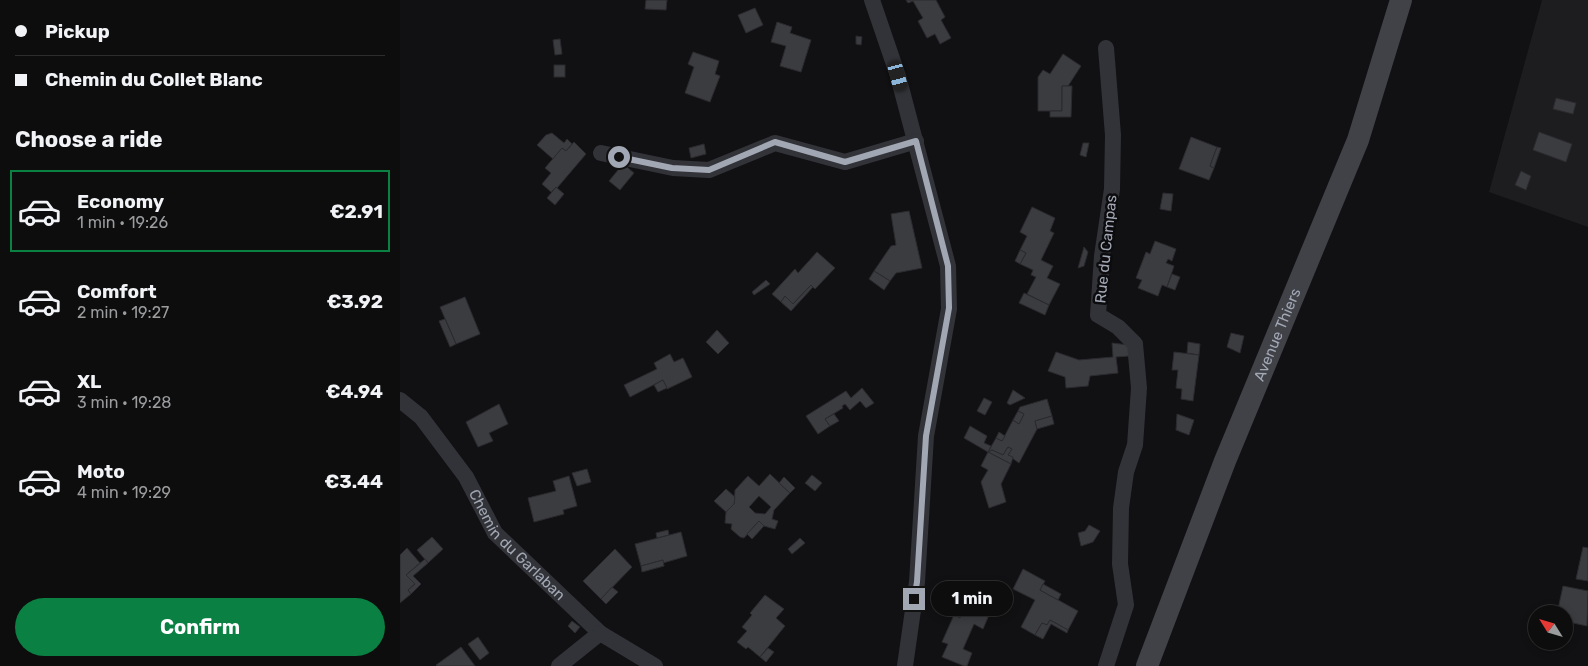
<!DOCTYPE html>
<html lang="en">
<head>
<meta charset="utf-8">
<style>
  body { margin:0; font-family:Rubik,sans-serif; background:#1b1b1c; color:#f1f3f6; height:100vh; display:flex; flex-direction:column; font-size:19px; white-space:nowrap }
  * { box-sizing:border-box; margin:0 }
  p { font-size:16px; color:#9a9c9e }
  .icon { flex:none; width:28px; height:28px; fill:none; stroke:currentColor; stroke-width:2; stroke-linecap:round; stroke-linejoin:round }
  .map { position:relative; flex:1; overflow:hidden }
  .drawer { display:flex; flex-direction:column; background:#0d0d0e; width:400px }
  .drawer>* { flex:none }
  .top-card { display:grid; align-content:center; height:110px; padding:0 15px; background:#0d0d0e }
  .needle { width:32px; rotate:307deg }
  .tools { position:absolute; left:1128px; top:605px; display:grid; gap:10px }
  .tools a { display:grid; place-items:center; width:45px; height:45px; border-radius:50%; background:#0d0d0e; box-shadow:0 2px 8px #0003,0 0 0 1px #2d2d2e; font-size:25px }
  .end { position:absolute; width:22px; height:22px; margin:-11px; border:6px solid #a2a7b4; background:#111; box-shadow:0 0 0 2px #111 }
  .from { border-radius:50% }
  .bubble { position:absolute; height:35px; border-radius:18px; background:#0d0d0e; box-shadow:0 2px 8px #0003,0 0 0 1px #2d2d2e; font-size:16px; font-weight:700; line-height:35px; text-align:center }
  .car { position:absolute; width:15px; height:30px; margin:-15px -8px; border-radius:6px; box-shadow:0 0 4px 1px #0007; background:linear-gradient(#222 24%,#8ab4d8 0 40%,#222 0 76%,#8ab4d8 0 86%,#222 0) }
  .top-card b { display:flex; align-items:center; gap:18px; height:48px; font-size:19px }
  .top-card b+b { border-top:1px solid #2d2d2e }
  .top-card i { width:12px; height:12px; background:#f1f3f6 }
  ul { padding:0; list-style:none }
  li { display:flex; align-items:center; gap:15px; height:82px; margin:0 10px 8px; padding:0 5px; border:2px solid transparent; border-radius:0px }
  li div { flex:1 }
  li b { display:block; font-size:19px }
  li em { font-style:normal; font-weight:700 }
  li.active { border-color:#0b8043 }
  li>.icon { width:45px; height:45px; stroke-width:1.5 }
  h2 { padding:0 15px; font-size:22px; line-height:60px }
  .cta { display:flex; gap:10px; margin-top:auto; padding:10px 15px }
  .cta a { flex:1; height:58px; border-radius:30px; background:#0b8043; color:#fff; font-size:20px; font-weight:700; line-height:58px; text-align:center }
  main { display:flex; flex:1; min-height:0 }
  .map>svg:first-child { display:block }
</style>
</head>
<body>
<main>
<section class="drawer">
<div class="top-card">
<b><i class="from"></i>Pickup</b>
<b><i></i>Chemin du Collet Blanc</b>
</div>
<h2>Choose a ride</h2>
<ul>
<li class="active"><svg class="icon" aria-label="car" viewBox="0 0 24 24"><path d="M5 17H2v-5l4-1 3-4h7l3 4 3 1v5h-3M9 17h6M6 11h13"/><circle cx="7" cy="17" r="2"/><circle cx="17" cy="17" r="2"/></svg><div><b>Economy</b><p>1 min · 19:26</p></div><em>€2.91</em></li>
<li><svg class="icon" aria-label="car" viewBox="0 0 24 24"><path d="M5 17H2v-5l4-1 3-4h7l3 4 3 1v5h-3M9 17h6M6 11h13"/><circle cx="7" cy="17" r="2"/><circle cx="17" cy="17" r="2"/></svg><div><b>Comfort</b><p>2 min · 19:27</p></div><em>€3.92</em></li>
<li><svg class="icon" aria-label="car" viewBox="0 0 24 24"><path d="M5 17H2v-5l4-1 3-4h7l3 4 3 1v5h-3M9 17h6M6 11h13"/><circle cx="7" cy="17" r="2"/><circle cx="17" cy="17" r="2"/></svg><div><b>XL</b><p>3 min · 19:28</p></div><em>€4.94</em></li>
<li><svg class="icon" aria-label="car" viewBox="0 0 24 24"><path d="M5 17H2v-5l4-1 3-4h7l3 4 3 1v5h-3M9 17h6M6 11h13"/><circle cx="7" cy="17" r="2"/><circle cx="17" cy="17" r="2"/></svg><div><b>Moto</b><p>4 min · 19:29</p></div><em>€3.44</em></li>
</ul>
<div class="cta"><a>Confirm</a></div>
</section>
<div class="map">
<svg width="1188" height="666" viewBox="0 0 1188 666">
  <rect width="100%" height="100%" fill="#111113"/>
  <path fill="#1d1d20" d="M1142,0h46v227l-99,-35z"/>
  <g fill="#3b3c40" stroke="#2b2b2f" fill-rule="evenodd">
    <path d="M246,0h21l-1,10 -21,-1z"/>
    <path d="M506,0h30l9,17 -4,3 10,18 -11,6 -5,-10 -8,4 -9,-17 5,-3 -3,-5 -7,-12 -5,2z"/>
    <path d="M355,8l8,17 -17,8 -8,-18z"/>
    <path d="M377,22l15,5 -2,6 21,7 -10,32 -21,-6 6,-20 -15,-4z"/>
    <path d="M456,36l6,1 -1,8 -5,-1z"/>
    <path d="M160,39l2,15 -7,1 -2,-15z"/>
    <path d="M293,52l26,9 -4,13 5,2 -10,26 -25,-9 9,-26 -6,-3z"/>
    <path d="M663,54l18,12 -13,20h-6v25h-24v-34l5,-7 7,4z"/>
    <rect x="154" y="65" width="11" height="12"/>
    <path d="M662,86h10l-1,31h-21v-6h12z"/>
    <path d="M1156,98l20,5 -3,11 -20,-5z"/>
    <path d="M1139,132l33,12 -6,18 -33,-12z"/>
    <path d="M152,133l12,10 3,-4 5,5 -6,7 -4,-3 -9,11 -16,-14 9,-10z"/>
    <path d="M791,137l26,10 -7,19 4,2 -5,12 -30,-11z"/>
    <path d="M174,142l12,12 -29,34 -1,-1 -5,5 -9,-8 9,-11 -6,-5 17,-20 4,3z"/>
    <path d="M683,143h6l-3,14 -6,-2z"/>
    <path d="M304,144l2,10 -15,4 -2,-10z"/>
    <path d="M817,147l4,1 -7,20 -4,-2z"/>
    <path d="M223,164l11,9 -14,17 -11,-9z"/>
    <path d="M1121,171l10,5 -5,14 -11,-5z"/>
    <path d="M156,187l8,7 -9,11 -8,-7z"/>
    <path d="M763,193l10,1 -2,17 -11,-2z"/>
    <path d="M632,207l23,11 -5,13 4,2 -13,27 12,6 -6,12 13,6 -11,21 -22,-11 9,-17 -5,-2 2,-5 -13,-6 6,-11 -6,-3 7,-14 -7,-4z"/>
    <path d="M509,211l13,57 -26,5 -6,8 -16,-10 17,-25 5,-1 -5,-31z"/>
    <path d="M755,241l21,8 -4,12 -4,-2 -2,4 8,3 -7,21 -5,-2 -4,11 -20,-8 4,-8 -6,-2 10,-26 4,2z"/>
    <path d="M684,247l4,5 -4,14 -6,2z"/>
    <path d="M620,250l6,3 -6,11 -5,-3z"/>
    <path d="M417,252l18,16 -20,21 -4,-4 -18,19 -8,-8 -4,6 -9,-8 23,-25 3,4z"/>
    <path d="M474,271l16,10 -6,9 -15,-11z"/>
    <path d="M772,274l8,3 -5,13 -8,-3z"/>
    <path d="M366,280l4,4 -16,11 -2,-3z"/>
    <path d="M411,285l2,2 -22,24 -10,-9 4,-6 8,8z"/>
    <path d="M624,293l25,12 -4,10 -26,-12z"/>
    <path d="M65,297l15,37 -24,10 -16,-37z"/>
    <path d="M45,319l11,25 -6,3 -11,-26z"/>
    <path d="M317,330l12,13 -11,11 -12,-12z"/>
    <path d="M831,333l13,3 -4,17 -13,-6z"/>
    <path d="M788,342l12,2 -1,11 -12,-2z"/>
    <path d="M712,343l17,2v11l-13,1 2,16 -28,3 -2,10 -22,2 -1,-11 -17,-6 8,-19 23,8 34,-3z"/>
    <path d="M774,352l25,3 -6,46 -12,-2 1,-10 -6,-1 2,-18h-6z"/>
    <path d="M270,354l4,8 9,-4 9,19 -25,12 -4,-9 -33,17 -6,-12 33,-16 -3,-6z"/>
    <path d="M263,380l4,8 -9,4 -4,-7z"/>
    <path d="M462,388l12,15 -8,5 -6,-7 -10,9 -5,-6 -3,2 1,2 -18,11 5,7 -12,8 -12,-18 40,-25 5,7z"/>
    <path d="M613,390l12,8 -15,7 -3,-2z"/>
    <path d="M584,398l8,4 -7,13 -8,-4z"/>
    <path d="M647,399l5,17 -17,5 2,8 -18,34 -11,-8 4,-6 -4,-2 -5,8 -11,-5 -4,2 8,-14 6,3 11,-21 6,4 5,-10 -6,-3 2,-4z"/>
    <path d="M99,404l9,20 -19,9 4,8 -15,6 -12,-25z"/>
    <path d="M618,411l6,3 -5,10 -6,-4z"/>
    <path d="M434,414l5,7 -9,5 -5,-7z"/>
    <path d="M777,414l17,6 -5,15 -13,-5z"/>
    <path d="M652,416l2,8 -17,5 -2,-8z"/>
    <path d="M570,426l17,10 -3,7 7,3 -3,6 -24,-14z"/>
    <path d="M599,432l6,4 -3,5 -6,-3z"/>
    <path d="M608,447l4,2 -4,6 5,2 -2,7 -23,-12 4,-2 11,5z"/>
    <path d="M588,452l23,12 -10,20 5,18 -17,6 -8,-26 7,-12 -7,-4z"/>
    <path d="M187,469l4,13 -14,4 -5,-13z"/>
    <path d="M370,474l20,19 -16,17 -2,9 6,2 -3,8 -11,-3 -5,-5 -15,17 -4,-1 -9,-8 1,-5 -7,-1 1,-11 8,-8 1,-14 13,-14 11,10zM359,496l12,11 -6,7 -10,-1 -6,-6z"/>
    <path d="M412,475l10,8 -7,8 -10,-8z"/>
    <path d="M169,476l8,30 -14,4 1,4 -30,8 -6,-24 28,-7 -3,-10z"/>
    <path d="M384,477l11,11 -5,5 -11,-10z"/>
    <path d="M326,489l9,8 -1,7 -8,8 -12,-11z"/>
    <path d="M359,521l5,5 -12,13 -5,-5z"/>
    <path d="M689,525l11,6 -7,11 -12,4 -3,-13 7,-2z"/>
    <path d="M268,530l1,5 -12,3 -1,-5z"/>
    <path d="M281,532l6,24 -24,7v-3l-22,6 -6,-22z"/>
    <path d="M32,537l11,12 -15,14 -11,-13z"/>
    <path d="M400,538l5,5 -13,11 -4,-5z"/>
    <path d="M1183,547l5,1v33l-12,-2z"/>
    <path d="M7,548l13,15 -14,12 9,9 -7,6 3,4 -11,9v-48z"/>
    <path d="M215,549l17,18 -31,32 -18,-18z"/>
    <path d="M25,559l3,4 -15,13 8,8 -10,10 -3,-4 7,-6 -9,-9z"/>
    <path d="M263,560l1,6 -22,6 -1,-6z"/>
    <path d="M623,569l22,12 -5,9 38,21 -10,19 -18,-10 -3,5 -5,-2 -7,12 -14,-8 14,-27 -22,-11z"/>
    <path d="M643,584l18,10 -3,6 -18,-10z"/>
    <path d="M1163,586l25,5 -1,35 -23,-5v-7h-7z"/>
    <path d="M212,587l6,5 -12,12 -5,-5z"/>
    <path d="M365,595l19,14 -8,9 9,8 -25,31 -12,-10 -2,2 -9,-7 10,-11 -5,-4 10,-12 -2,-2z"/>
    <path d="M562,595l7,3 -9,20 -6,-3z"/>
    <path d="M569,598l23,10 -9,21 -9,-5 -11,25 9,4 -5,13h-3l-22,-9 6,-13 -6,-2 12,-27 6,3z"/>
    <path d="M650,620l18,10 -1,3 -16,-9 -8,15 -8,-4 7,-12 5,2z"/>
    <path d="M172,621l8,6 -5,6 -7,-7z"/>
    <path d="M78,637l11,16 -9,7 -12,-16z"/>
    <path d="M1144,641h8l-1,7 -8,-2z"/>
    <path d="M61,647l14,19h-38l-1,-1z"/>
    <path d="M368,648l6,4 -8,10 -6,-5z"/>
  </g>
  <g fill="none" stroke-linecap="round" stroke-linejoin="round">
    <g stroke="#323338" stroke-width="16">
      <path d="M472,0l26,76 50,190 1,43 -23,127 -9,146 -12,84"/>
      <path d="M706,48l7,87 -1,54 -10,67 -4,59 20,12 17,17 4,44 -4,57 -9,27 -5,36 -1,56 6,41 -20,61"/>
      <path d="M201,153l72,15 36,2 66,-27 70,19 71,-21"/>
      <path id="s1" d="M0,400l21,17 45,60 29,56 105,100 55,33"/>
      <path d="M159,666l41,-33"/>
    </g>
    <path stroke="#404248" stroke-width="22" id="s2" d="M747,666l78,-205 133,-321 43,-140"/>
  </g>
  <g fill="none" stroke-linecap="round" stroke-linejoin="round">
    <path stroke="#a2a7b4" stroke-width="6" d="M219,157l53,11 37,2 66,-28 70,20 71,-21 32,125 1,42 -23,128 -9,146 -3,17"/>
  </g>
  <g text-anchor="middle" stroke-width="5" stroke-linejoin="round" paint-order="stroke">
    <g font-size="15" fill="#a2a7b4" stroke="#0c0c0e">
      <text transform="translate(706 249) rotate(-84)" y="5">Rue du Campas</text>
      <text dy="5" stroke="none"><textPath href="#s2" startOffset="356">Avenue Thiers</textPath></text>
      <text dy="5" stroke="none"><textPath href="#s1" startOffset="188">Chemin du Garlaban</textPath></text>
    </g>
  </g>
</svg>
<div class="tools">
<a><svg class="needle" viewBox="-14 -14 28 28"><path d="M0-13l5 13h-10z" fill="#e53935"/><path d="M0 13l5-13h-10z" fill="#9a9c9e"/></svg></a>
</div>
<i class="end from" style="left:219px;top:157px"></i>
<i class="end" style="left:514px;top:599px"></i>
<div class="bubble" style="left:531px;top:581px;width:82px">1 min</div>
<i class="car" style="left:498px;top:76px;rotate:165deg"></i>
</div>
</main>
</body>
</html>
